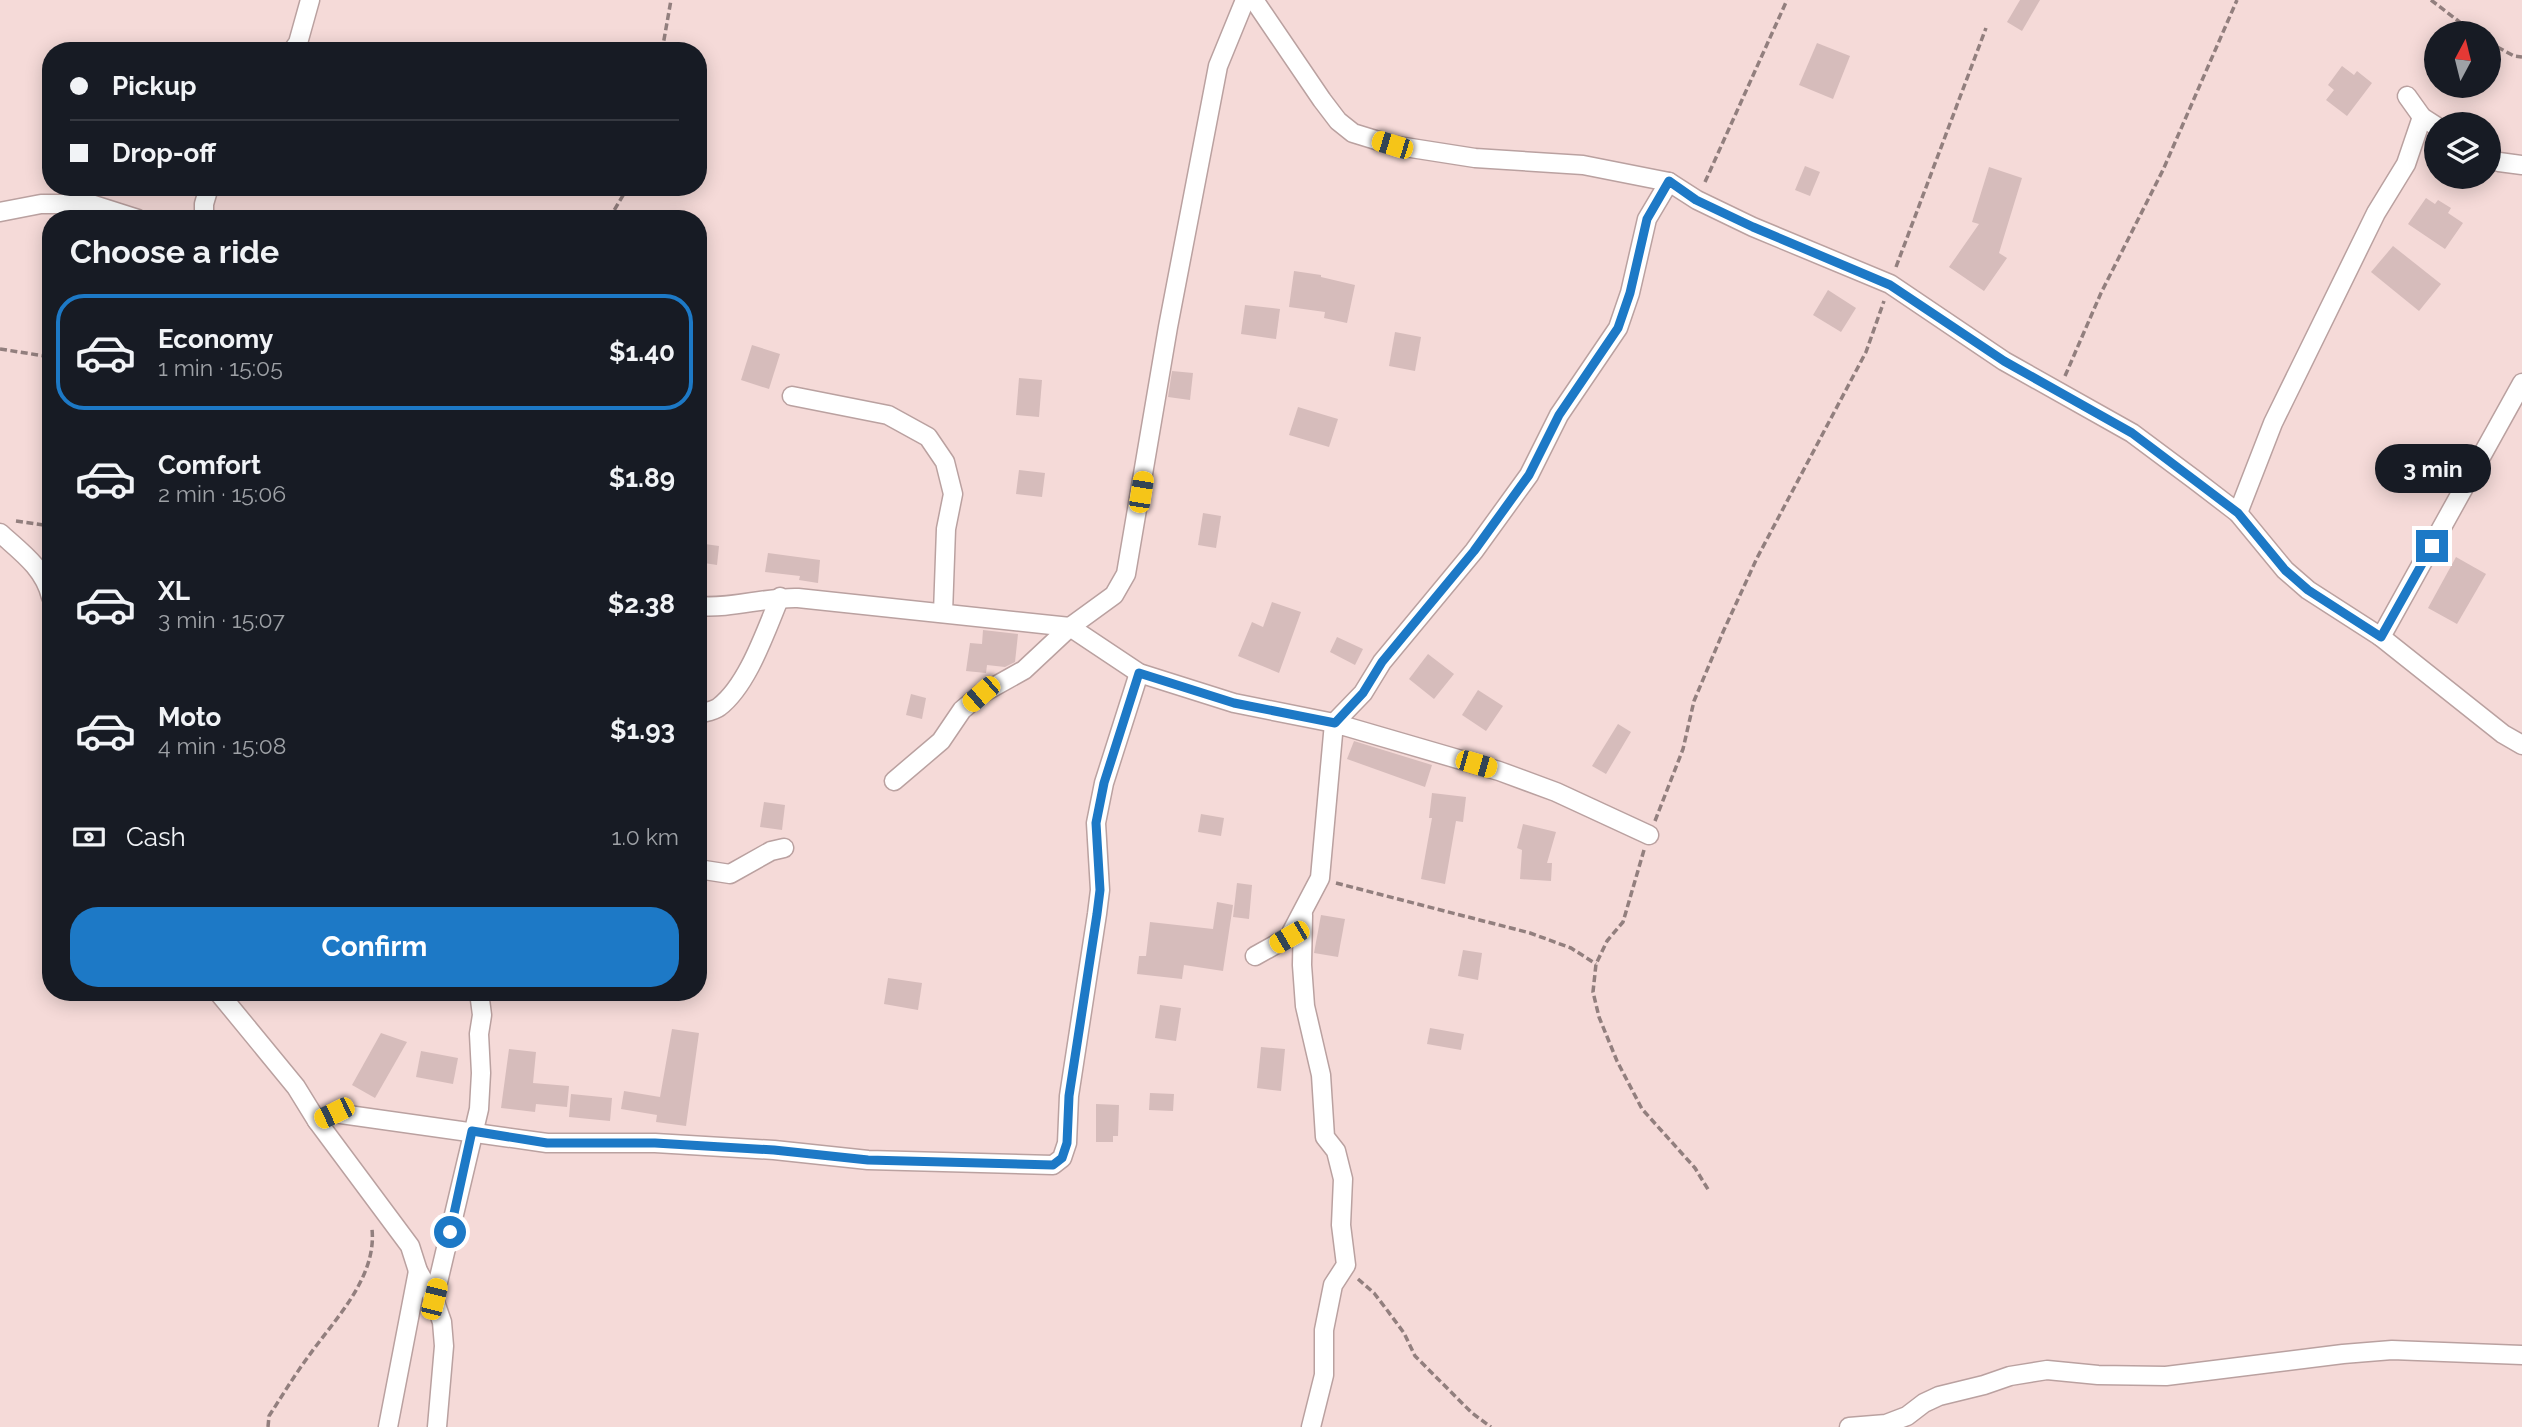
<!DOCTYPE html>
<html lang="en">
<head>
<meta charset="utf-8">
<style>
  body { margin:0; font-family:Raleway,sans-serif; background:#242831; color:#f1f3f6; height:100vh; display:flex; flex-direction:column; font-size:26px; white-space:nowrap }
  * { box-sizing:border-box; margin:0 }
  p { font-size:23px; color:#9ea1a6 }
  .icon { flex:none; width:38px; height:38px; fill:none; stroke:currentColor; stroke-width:2; stroke-linecap:round; stroke-linejoin:round }
  .map { position:relative; flex:1; overflow:hidden }
  .drawer { position:absolute; left:42px; top:210px; width:665px; height:791px; display:flex; flex-direction:column; background:#171b24; border-radius:28px; box-shadow:0 4px 18px #0003 }
  .drawer>* { flex:none }
  .guide { position:absolute; left:42px; top:42px; width:665px; height:154px; border-radius:28px; box-shadow:0 4px 18px #0003; display:grid; align-content:center; height:154px; padding:0 28px; background:#171b24 }
  .needle { width:46px; rotate:7deg }
  .fabs { position:absolute; left:2424px; top:21px; display:grid; gap:14px }
  .fabs a { display:grid; place-items:center; width:77px; height:77px; border-radius:50%; background:#171b24; box-shadow:0 4px 18px #0003; font-size:35px }
  .end { position:absolute; width:32px; height:32px; margin:-16px; border:9px solid #1d79c6; background:#fff; box-shadow:0 0 0 4px #fff }
  .from { border-radius:50% }
  .bubble { position:absolute; height:49px; border-radius:24px; background:#171b24; box-shadow:0 4px 18px #0003; font-size:23px; font-weight:700; line-height:49px; text-align:center }
  .car { position:absolute; width:21px; height:42px; margin:-21px -10px; border-radius:9px; box-shadow:0 0 5px 2px #0007; background:linear-gradient(#f5c518 24%,#345 0 40%,#f5c518 0 76%,#345 0 86%,#f5c518 0) }
  .guide b { display:flex; align-items:center; gap:24px; height:66px; font-size:26px }
  .guide b+b { border-top:2px solid #363941 }
  .guide i { width:18px; height:18px; background:#f1f3f6 }
  ul { padding:0; list-style:none }
  li { display:flex; align-items:center; gap:21px; height:116px; margin:0 14px 10px; padding:0 14px; border:4px solid transparent; border-radius:28px }
  li div { flex:1 }
  li b { display:block; font-size:26px }
  li em { font-style:normal; font-weight:700 }
  li.on { border-color:#1d79c6 }
  li>.icon { width:63px; height:63px; stroke-width:1.5 }
  h2 { padding:0 28px; font-size:32px; line-height:84px }
  .pay { display:flex; align-items:center; gap:18px; height:77px; padding:0 28px; font-size:26px }
  .pay p { margin-inline-start:auto }
  .cta { display:flex; gap:14px; margin-top:auto; padding:14px 28px }
  .cta a { flex:1; height:80px; border-radius:28px; background:#1d79c6; color:#fff; font-size:28px; font-weight:700; line-height:80px; text-align:center }
  .map>svg:first-child { display:block }
</style>
</head>
<body>
<div class="map">
<svg width="2522" height="1427" viewBox="0 0 2522 1427">
  <rect width="100%" height="100%" fill="#f5dad8"/>
  <g fill="#d6bcbb">
    <path d="M2020,0h20l-18,31 -15,-9z"/>
    <path d="M1817,43l33,13 -17,43 -34,-14z"/>
    <path d="M2342,66l12,9 3,-4 15,12 -25,33 -21,-16 8,-10 -6,-5z"/>
    <path d="M1805,166l15,6 -10,24 -15,-6z"/>
    <path d="M1989,167l33,11 -23,75 8,5 -23,33 -35,-24 30,-43 -7,-2z"/>
    <path d="M2426,198l9,6 3,-4 13,8 -3,5 15,10 -18,26 -37,-25z"/>
    <path d="M2393,246l48,38 -22,27 -48,-39z"/>
    <path d="M1294,271l27,4v2l34,8 -8,38 -23,-5 1,-6 -36,-5z"/>
    <path d="M1828,290l28,18 -15,24 -28,-17z"/>
    <path d="M1245,305l35,4 -4,30 -35,-5z"/>
    <path d="M1395,332l26,5 -6,34 -26,-5z"/>
    <path d="M752,345l28,9 -11,35 -28,-9z"/>
    <path d="M1172,371l21,2 -3,27 -22,-3z"/>
    <path d="M1019,378l23,2 -3,37 -23,-2z"/>
    <path d="M1298,407l40,12 -9,28 -40,-12z"/>
    <path d="M1019,470l26,3 -3,24 -26,-3z"/>
    <path d="M1203,513l18,3 -5,32 -18,-3z"/>
    <path d="M698,543l21,3 -2,19 -19,-3z"/>
    <path d="M768,553l52,7 -2,23 -19,-3 1,-4 -35,-4z"/>
    <path d="M2456,557l30,17 -29,50 -29,-16z"/>
    <path d="M1272,602l29,10 -22,61 -41,-17 14,-34 11,5z"/>
    <path d="M983,630l35,4 -3,28 -10,5 -18,-2 -1,8 -20,-2 4,-28 12,1z"/>
    <path d="M1337,637l26,12 -8,16 -25,-13z"/>
    <path d="M1428,654l26,20 -20,25 -25,-20z"/>
    <path d="M1478,690l25,16 -17,25 -24,-16z"/>
    <path d="M911,694l15,4 -4,21 -16,-4z"/>
    <path d="M1618,724l13,8 -25,42 -14,-8z"/>
    <path d="M1354,741l78,24 -7,22 -78,-28z"/>
    <path d="M1432,793l34,4 -3,25 -7,-1 -11,63 -24,-5 11,-61h-3z"/>
    <path d="M764,802l21,3 -3,25 -22,-3z"/>
    <path d="M1201,814l23,4 -3,18 -23,-4z"/>
    <path d="M1523,824l33,8 -9,31h5l-1,18 -31,-2 2,-29 -5,-2z"/>
    <path d="M1237,883l15,2 -3,34 -16,-2z"/>
    <path d="M1217,902l16,3 -10,66 -39,-6 -2,14 -45,-5 2,-18h7l4,-34 63,7z"/>
    <path d="M1321,915l24,4 -7,38 -24,-4z"/>
    <path d="M1463,950l19,3 -4,27 -20,-4z"/>
    <path d="M888,978l34,5 -4,27 -34,-6z"/>
    <path d="M1160,1005l21,3 -5,33 -21,-3z"/>
    <path d="M1430,1028l34,6 -3,16 -34,-6z"/>
    <path d="M672,1029l27,4 -13,93 -30,-4 1,-7 -36,-6 3,-18 36,6z"/>
    <path d="M381,1033l26,9 -32,56 -23,-13z"/>
    <path d="M1261,1047l24,2 -4,42 -24,-3z"/>
    <path d="M509,1049l27,3 -3,31 36,3 -2,21 -31,-3 -1,8 -34,-4z"/>
    <path d="M421,1051l37,7 -5,26 -37,-7z"/>
    <path d="M1150,1093l24,1 -1,17 -24,-1z"/>
    <path d="M571,1094l41,4 -2,23 -41,-4z"/>
    <path d="M1096,1104l23,1 -1,31h-5v6h-17z"/>
  </g>
  <g fill="none" stroke-linecap="round" stroke-linejoin="round">
    <g stroke="#baa1a0" stroke-width="21">
      <g id="street">
        <path d="M1254,0l68,100 16,21 15,12 39,12 83,13 108,7 86,17 28,18 56,27 137,57 114,77 128,72 63,47 43,33 47,57 23,20 73,47 122,97 19,11"/>
        <path d="M292,51l6,-8 12,-43"/>
        <path d="M2407,96l15,21 14,9"/>
        <path d="M2488,157l11,5 23,3"/>
        <path d="M0,212l41,-8h50l47,15"/>
        <path d="M204,219v-15l5,-17"/>
        <path d="M792,396l96,19 40,22 17,25 8,32 -7,35 -3,84"/>
        <path d="M2238,513l35,-90 103,-210 30,-49 16,-47"/>
        <path d="M0,533c21,19 44,35 51,64"/>
        <path d="M698,606c34,3 66,-9 100,-8l272,29 69,46 95,30 100,20 29,-30 19,-31 92,-111 55,-76 30,-60 59,-87 12,-35 17,-74 22,-37"/>
        <path d="M2381,637l141,-254"/>
        <path d="M698,714c7,-2 16,-3 21,-7 29,-22 47,-77 61,-110"/>
        <path d="M894,781l47,-40 21,-31 19,-16 43,-24 46,-43 44,-32 12,-21 42,-247 50,-261 27,-66"/>
        <path d="M698,869l32,5 41,-23 13,-3"/>
        <path d="M1303,915l-1,50 3,41 16,69 4,62 11,14 7,28 -2,46 5,40 -13,20 -9,45v45l-13,52"/>
        <path d="M1255,956l34,-19 31,-59 14,-155 165,48 57,21 93,43"/>
        <path d="M218,992l78,95 21,34 93,125 8,25 16,28 8,23 2,24 -7,81"/>
        <path d="M317,1121l17,-8 213,30h108l119,7 94,10 185,5 9,-7 5,-15 2,-47 28,-182 3,-24 -4,-67 8,-40 35,-110"/>
        <path d="M434,1299l45,-190 2,-36 -2,-39 3,-19 -3,-23"/>
        <path d="M388,1427l30,-156"/>
        <path d="M1849,1427l37,-3 21,-8 17,-13 15,-7 45,-11 26,-9 37,-6 51,5 68,1 177,-22 49,-4 130,5"/>
      </g>
    </g>
    <g stroke="#927f7e" stroke-width="3.5" stroke-dasharray="7 3.5" stroke-linecap="butt">
      <path d="M2431,0l43,33"/>
      <path d="M2488,42l26,14 8,1"/>
      <path d="M662,51l9,-51"/>
      <path d="M1705,182l82,-182"/>
      <path d="M609,219l19,-32"/>
      <path d="M1896,267l90,-239"/>
      <path d="M0,349l51,8"/>
      <path d="M2065,376l36,-83 62,-123 74,-170"/>
      <path d="M16,521l35,5"/>
      <path d="M1655,821l28,-72 11,-48 29,-69 34,-74 109,-206 18,-51"/>
      <path d="M1644,850l-21,72 -16,19 -11,23 -3,28 6,25 18,44 25,48 53,59 14,23"/>
      <path d="M1336,883l194,50 41,15 25,16"/>
      <path d="M1358,1279l16,14 13,17 17,23 11,23 57,57 19,14"/>
      <path d="M268,1427l1,-11c13,-20 25,-40 39,-59 26,-37 69,-79 64,-128"/>
    </g>
    <use href="#street" stroke="#fff" stroke-width="18"/>
  </g>
  <g fill="none" stroke-linecap="round" stroke-linejoin="round">
    <path stroke="#1d79c6" stroke-width="9" d="M450,1232l22,-101 75,12h108l119,7 94,10 185,5 9,-7 5,-15 2,-47 28,-182 3,-24 -4,-67 8,-40 35,-110 95,30 101,20 28,-30 19,-31 92,-111 55,-76 30,-60 59,-87 12,-35 17,-74 22,-38 27,19 57,27 137,58 114,76 128,72 106,80 47,57 23,20 73,47 51,-91"/>
  </g>
</svg>
<div class="fabs">
<a><svg class="needle" viewBox="-14 -14 28 28"><path d="M0-13l5 13h-10z" fill="#e53935"/><path d="M0 13l5-13h-10z" fill="#9ea1a6"/></svg></a>
<a><svg class="icon" aria-label="layers" viewBox="0 0 24 24"><path d="M12 4l9 5-9 5-9-5zM3 14l9 5 9-5"/></svg></a>
</div>
<i class="end from" style="left:450px;top:1232px"></i>
<i class="end" style="left:2432px;top:546px"></i>
<div class="bubble" style="left:2375px;top:444px;width:116px">3 min</div>
<i class="car" style="left:1392px;top:145px;rotate:287deg"></i>
<i class="car" style="left:1141px;top:492px;rotate:9deg"></i>
<i class="car" style="left:981px;top:694px;rotate:229deg"></i>
<i class="car" style="left:1476px;top:764px;rotate:106deg"></i>
<i class="car" style="left:1289px;top:937px;rotate:240deg"></i>
<i class="car" style="left:334px;top:1113px;rotate:244deg"></i>
<i class="car" style="left:434px;top:1299px;rotate:14deg"></i>
<div class="guide">
<b><i class="from"></i>Pickup</b>
<b><i></i>Drop-off</b>
</div>
<section class="drawer">
<h2>Choose a ride</h2>
<ul>
<li class="on"><svg class="icon" aria-label="car" viewBox="0 0 24 24"><path d="M5 17H2v-5l4-1 3-4h7l3 4 3 1v5h-3M9 17h6M6 11h13"/><circle cx="7" cy="17" r="2"/><circle cx="17" cy="17" r="2"/></svg><div><b>Economy</b><p>1 min · 15:05</p></div><em>$1.40</em></li>
<li><svg class="icon" aria-label="car" viewBox="0 0 24 24"><path d="M5 17H2v-5l4-1 3-4h7l3 4 3 1v5h-3M9 17h6M6 11h13"/><circle cx="7" cy="17" r="2"/><circle cx="17" cy="17" r="2"/></svg><div><b>Comfort</b><p>2 min · 15:06</p></div><em>$1.89</em></li>
<li><svg class="icon" aria-label="car" viewBox="0 0 24 24"><path d="M5 17H2v-5l4-1 3-4h7l3 4 3 1v5h-3M9 17h6M6 11h13"/><circle cx="7" cy="17" r="2"/><circle cx="17" cy="17" r="2"/></svg><div><b>XL</b><p>3 min · 15:07</p></div><em>$2.38</em></li>
<li><svg class="icon" aria-label="car" viewBox="0 0 24 24"><path d="M5 17H2v-5l4-1 3-4h7l3 4 3 1v5h-3M9 17h6M6 11h13"/><circle cx="7" cy="17" r="2"/><circle cx="17" cy="17" r="2"/></svg><div><b>Moto</b><p>4 min · 15:08</p></div><em>$1.93</em></li>
</ul>
<div class="pay"><svg class="icon" aria-label="cash" viewBox="0 0 24 24"><path d="M3 7h18v10H3z"/><circle cx="12" cy="12" r="2"/></svg>Cash<p>1.0 km</p></div>
<div class="cta"><a>Confirm</a></div>
</section>
</div>
</body>
</html>
